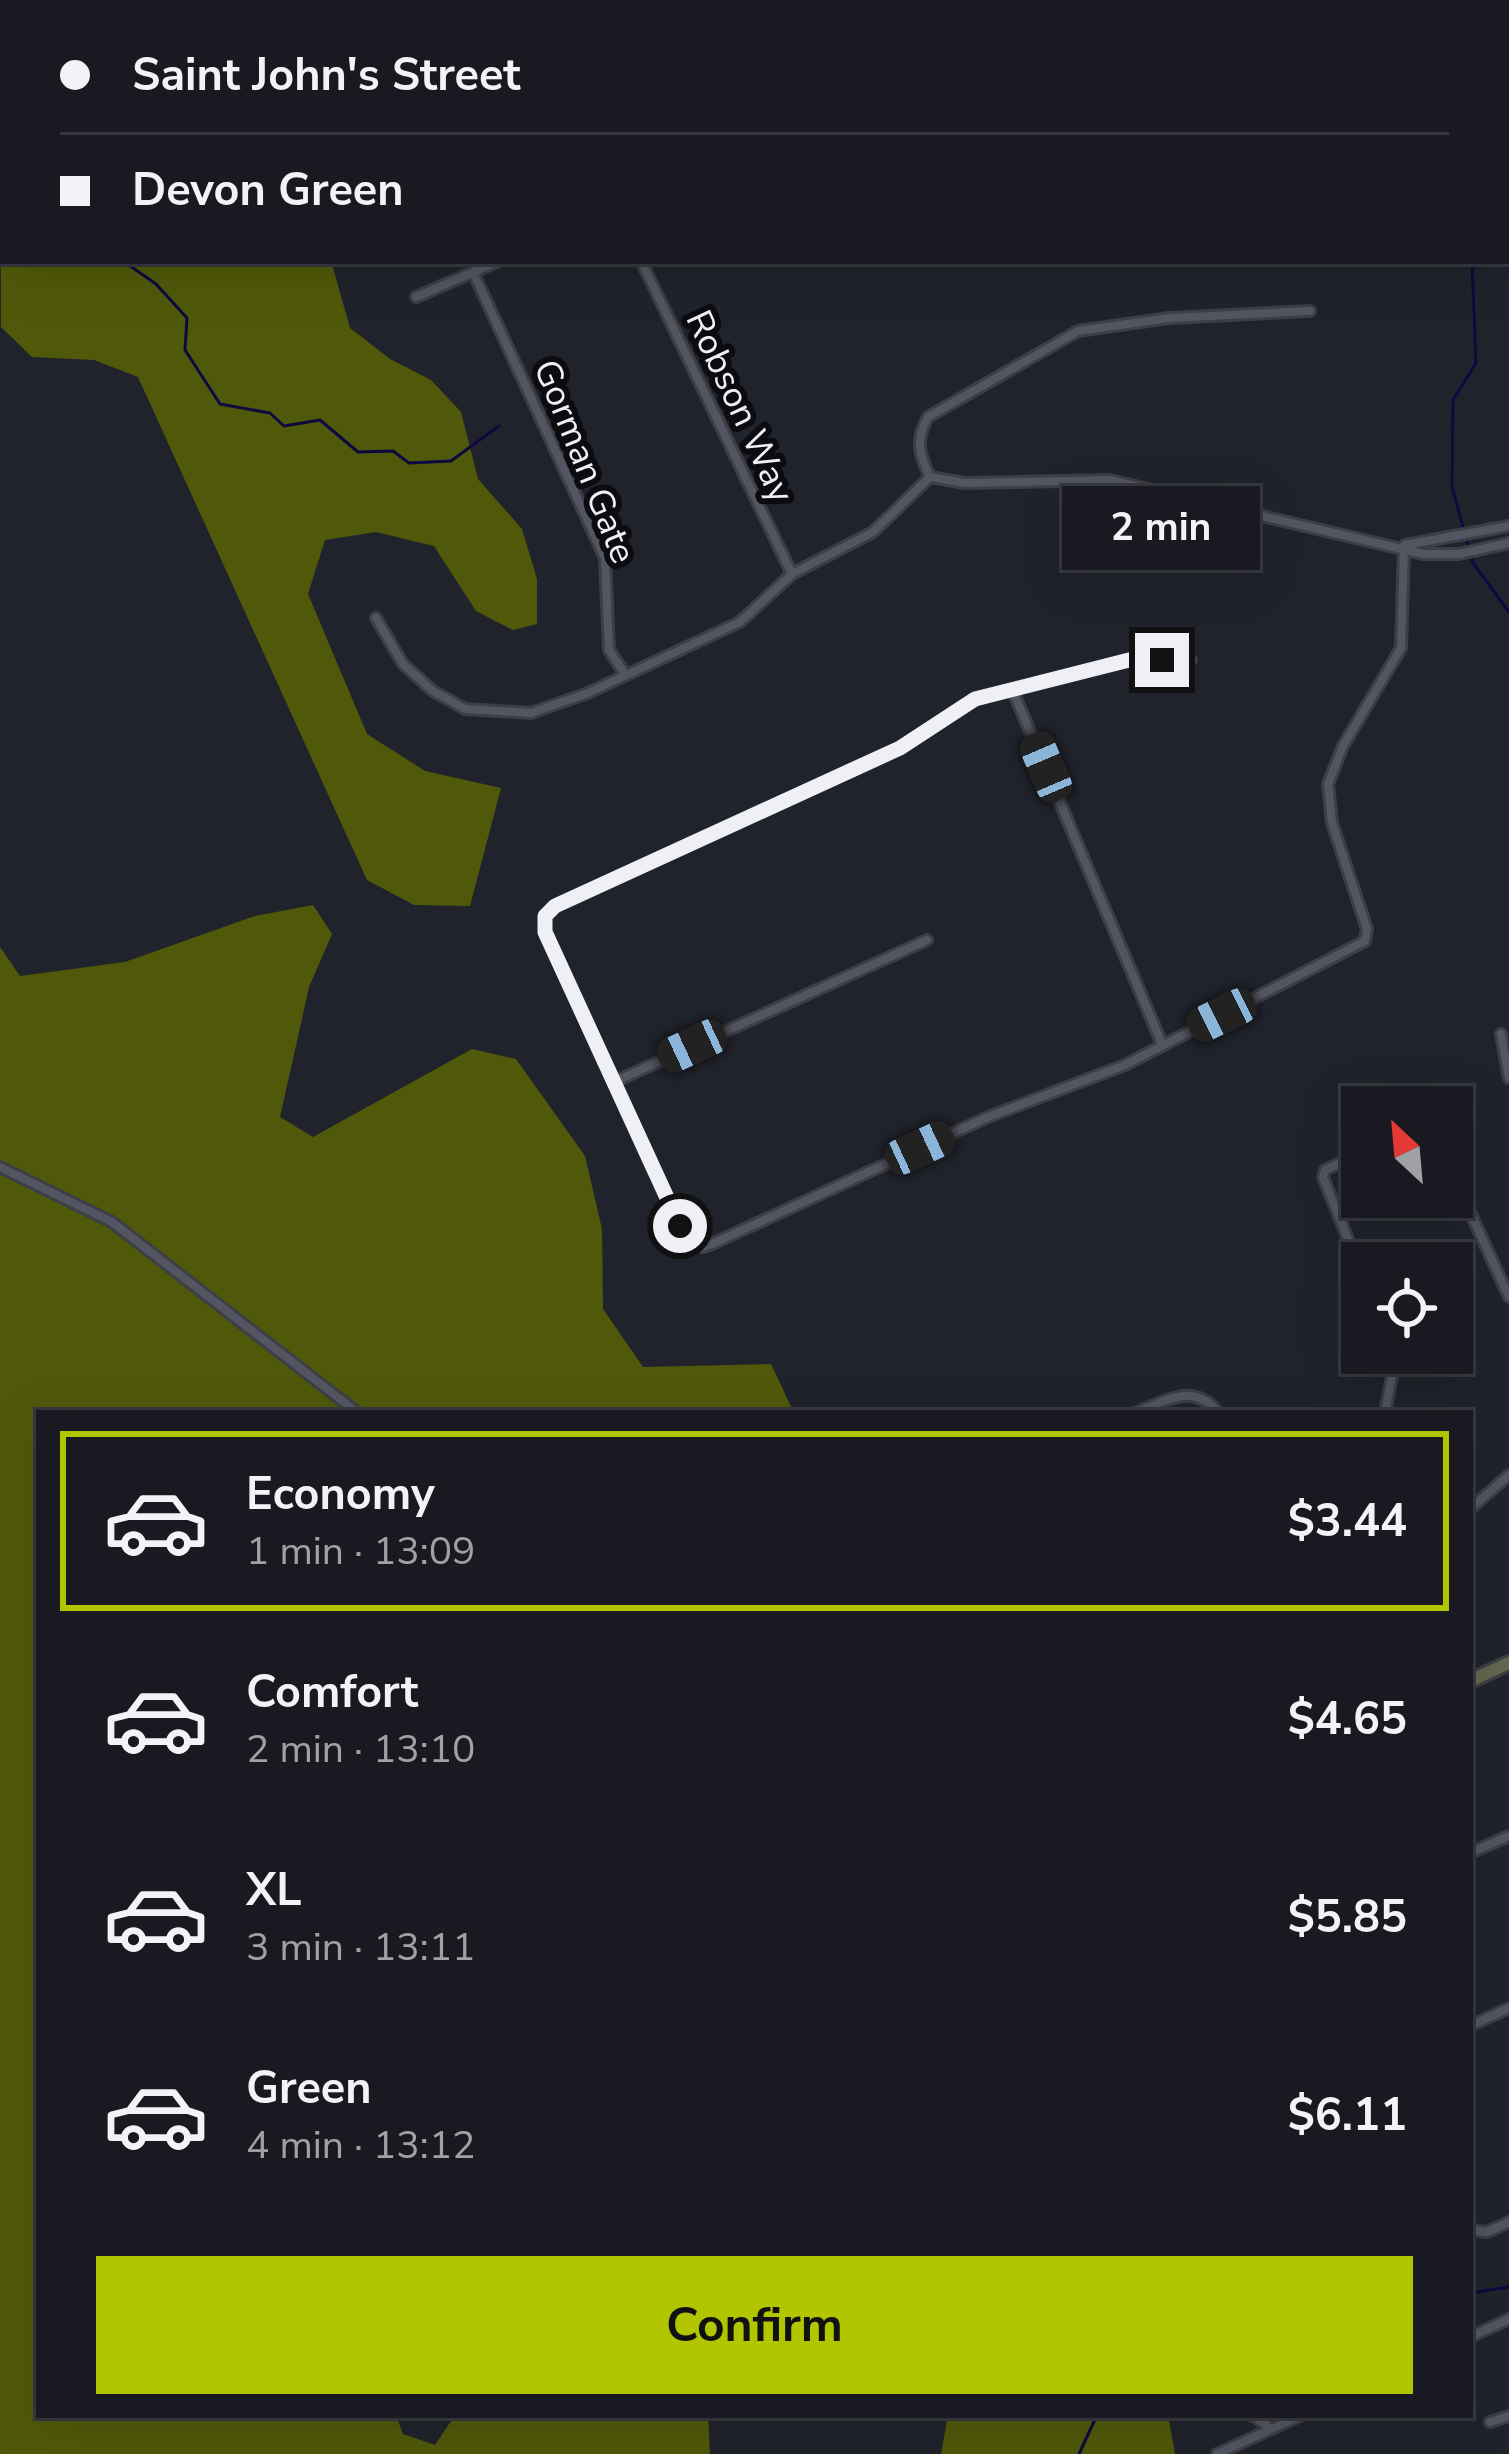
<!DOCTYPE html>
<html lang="en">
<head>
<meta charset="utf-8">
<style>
  body { margin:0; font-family:"Nunito Sans",sans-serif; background:#22232a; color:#f1f3f6; height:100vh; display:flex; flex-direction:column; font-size:45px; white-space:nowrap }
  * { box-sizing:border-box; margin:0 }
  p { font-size:39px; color:#9fa1a5 }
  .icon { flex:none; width:66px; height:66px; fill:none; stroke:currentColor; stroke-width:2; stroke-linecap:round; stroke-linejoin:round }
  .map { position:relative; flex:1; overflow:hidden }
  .sheet { position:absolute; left:36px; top:1410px; width:1437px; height:1008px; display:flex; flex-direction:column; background:#191a21; border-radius:0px; box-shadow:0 12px 48px #0002,0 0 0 3px #37383f }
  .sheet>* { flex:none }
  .guide { position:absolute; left:0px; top:0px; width:1509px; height:264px; box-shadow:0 12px 48px #0002,0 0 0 3px #37383f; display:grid; align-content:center; height:264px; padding:0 60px; background:#191a21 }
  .needle { width:78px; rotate:334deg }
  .controls { position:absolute; left:1341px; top:1086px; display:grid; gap:24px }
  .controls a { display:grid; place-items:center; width:132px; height:132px; border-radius:0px; background:#191a21; box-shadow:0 12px 48px #0002,0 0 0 3px #37383f; font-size:60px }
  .end { position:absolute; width:54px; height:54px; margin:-27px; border:15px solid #eff0f6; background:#111; box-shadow:0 0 0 6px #111 }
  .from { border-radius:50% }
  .bubble { position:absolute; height:84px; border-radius:0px; background:#191a21; box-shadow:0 12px 48px #0002,0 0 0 3px #37383f; font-size:39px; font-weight:700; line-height:84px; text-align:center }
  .car { position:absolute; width:36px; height:72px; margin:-36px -18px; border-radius:15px; box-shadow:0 0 9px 3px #0007; background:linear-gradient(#222 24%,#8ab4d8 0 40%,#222 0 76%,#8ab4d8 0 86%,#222 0) }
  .guide b { display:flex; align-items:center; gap:42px; height:114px; font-size:45px }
  .guide b+b { border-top:3px solid #37383f }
  .guide i { width:30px; height:30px; background:#f1f3f6 }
  ul { padding:21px 0 0; list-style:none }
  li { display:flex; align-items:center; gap:36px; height:180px; margin:0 24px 18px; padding:0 36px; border:6px solid transparent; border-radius:0px }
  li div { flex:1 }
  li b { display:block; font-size:45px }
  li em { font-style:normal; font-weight:700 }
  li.on { border-color:#b1c500 }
  li>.icon { width:108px; height:108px; stroke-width:1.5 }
  .action { display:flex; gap:24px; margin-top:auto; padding:24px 60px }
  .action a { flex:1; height:138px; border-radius:0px; background:#b1c500; color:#111; font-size:48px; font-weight:700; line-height:138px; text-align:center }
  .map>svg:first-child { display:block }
</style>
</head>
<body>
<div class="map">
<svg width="1509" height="2454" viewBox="0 0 1509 2454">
  <rect width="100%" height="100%" fill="#21232c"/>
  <g fill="#50590a">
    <path d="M0,0h379l-376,3v258h333l-4,3 18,64 40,31 41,21 30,32 17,67 44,50 15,50v45l-24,6 -37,-19 -42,-65 -58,-14 -51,8 -17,54 59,140 58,37 76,17 -31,118 -56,-1 -47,-25 -229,-503 -44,-17 -62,-3 -31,-30z"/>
    <path d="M313,905l19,29 -23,53 -29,130 33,20 159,-88 44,10 69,97 17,73 1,80 40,58 128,-3 23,49h-755v1002h357l7,19 32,11 20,-30h253l2,39h-710v-1507l20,29 105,-14 130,-46z"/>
    <path d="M948,2415h220l7,39h-234z"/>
  </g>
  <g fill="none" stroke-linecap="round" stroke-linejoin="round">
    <g stroke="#0e093f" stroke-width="3">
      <path d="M0,43l3,4"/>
      <path d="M123,261l33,23 31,34 -2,32 35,54 50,9 14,13 36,-6 38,32 35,-1 16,12 42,-2 48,-35"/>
      <path d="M1472,261l4,102 -23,37 -1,87 21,76 36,49"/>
      <path d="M1470,2293l39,-6"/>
      <path d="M1079,2454l18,-39"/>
    </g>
    <g stroke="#3d3e46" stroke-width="14">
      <g id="street">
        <path d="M534,0l2,3"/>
        <path d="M755,0l1,3"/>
        <path d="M973,0l6,3"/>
        <path d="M907,3l5,-3"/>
        <path d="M1318,3l1,-3"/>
        <path d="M1506,6h3"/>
        <path d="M641,261l151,313"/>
        <path d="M473,272l132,286 4,92 16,24"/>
        <path d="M416,297l83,-36"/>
        <path d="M930,477l35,6 145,-3 313,74h36l50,-11"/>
        <path d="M930,477c-11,-23 -15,-36 -2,-60l150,-86 91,-13 141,-7"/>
        <path d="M1405,545l104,-19"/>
        <path d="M376,618l27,46 30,27 32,18 66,4 57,-20 152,-71 52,-48 81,-42 57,-55"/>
        <path d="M1191,660l-58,-1 -158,40 -75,49 -345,158 -10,10v16l141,306 17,9 9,-3 276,-127 137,-52 240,-124 2,-12 -35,-106 -4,-39 15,-38 58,-98 3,-102"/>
        <path d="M1012,689l150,355"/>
        <path d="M1501,1034l8,44"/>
        <path d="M614,1082l313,-142"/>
        <path d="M1362,1153l-37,17 -2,7 39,97"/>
        <path d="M0,1167l112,55 246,191"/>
        <path d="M1452,1173l57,124"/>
        <path d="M1135,1413c33,-13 58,-31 84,0"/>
        <path d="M1385,1413l8,-43 -4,-17"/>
        <path d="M1470,1509l39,-34"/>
        <path d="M1470,1853l39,-17"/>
        <path d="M1470,2026l39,-18"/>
        <path d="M1470,2230l17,2 22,-10"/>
        <path d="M1470,2337l39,-18"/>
        <path d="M1252,2415l18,13"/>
        <path d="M1490,2422l19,-6"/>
        <path d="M1217,2454l85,-39"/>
      </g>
    </g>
    <g stroke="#3d3e46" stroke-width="18">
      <path id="secondary" d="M1470,1681l39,-18"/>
    </g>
    <use href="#street" stroke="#535560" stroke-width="8"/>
    <use href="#secondary" stroke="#62684f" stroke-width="12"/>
  </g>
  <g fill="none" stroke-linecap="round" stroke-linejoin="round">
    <path stroke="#eff0f6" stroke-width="15" d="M680,1226l-135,-294v-16l10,-10 345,-158 75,-49 158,-40 29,1"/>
  </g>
  <g text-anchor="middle" stroke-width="12" stroke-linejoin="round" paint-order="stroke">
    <g font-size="36" fill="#eff0f6" stroke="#0c0c10">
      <text transform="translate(741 406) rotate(65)" y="13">Robson Way</text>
      <text transform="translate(586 461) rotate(68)" y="13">Gorman Gate</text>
    </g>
  </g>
</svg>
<div class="controls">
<a><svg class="needle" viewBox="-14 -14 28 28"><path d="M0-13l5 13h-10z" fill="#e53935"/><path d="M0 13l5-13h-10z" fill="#9fa1a5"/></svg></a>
<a><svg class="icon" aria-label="locate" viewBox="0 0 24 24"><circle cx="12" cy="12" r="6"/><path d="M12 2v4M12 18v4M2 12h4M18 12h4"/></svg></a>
</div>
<i class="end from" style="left:680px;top:1226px"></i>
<i class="end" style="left:1162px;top:660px"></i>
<div class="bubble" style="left:1062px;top:486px;width:198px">2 min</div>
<i class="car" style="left:1046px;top:767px;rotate:337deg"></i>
<i class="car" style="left:1222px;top:1015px;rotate:244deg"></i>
<i class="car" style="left:692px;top:1046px;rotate:245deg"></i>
<i class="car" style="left:920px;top:1148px;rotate:65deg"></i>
<div class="guide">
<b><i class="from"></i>Saint John's Street</b>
<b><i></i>Devon Green</b>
</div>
<section class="sheet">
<ul>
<li class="on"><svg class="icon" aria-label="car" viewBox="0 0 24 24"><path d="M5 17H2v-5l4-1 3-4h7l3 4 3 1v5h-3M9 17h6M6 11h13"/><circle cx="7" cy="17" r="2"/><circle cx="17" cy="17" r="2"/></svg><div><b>Economy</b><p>1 min · 13:09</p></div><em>$3.44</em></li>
<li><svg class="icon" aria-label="car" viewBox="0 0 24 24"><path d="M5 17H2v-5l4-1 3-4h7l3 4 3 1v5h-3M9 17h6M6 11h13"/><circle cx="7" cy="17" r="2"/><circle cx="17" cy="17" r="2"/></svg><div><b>Comfort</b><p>2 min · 13:10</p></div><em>$4.65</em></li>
<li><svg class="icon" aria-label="car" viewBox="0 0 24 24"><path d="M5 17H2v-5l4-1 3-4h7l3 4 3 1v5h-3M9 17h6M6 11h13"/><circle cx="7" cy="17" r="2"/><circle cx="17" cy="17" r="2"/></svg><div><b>XL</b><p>3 min · 13:11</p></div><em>$5.85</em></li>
<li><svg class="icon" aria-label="car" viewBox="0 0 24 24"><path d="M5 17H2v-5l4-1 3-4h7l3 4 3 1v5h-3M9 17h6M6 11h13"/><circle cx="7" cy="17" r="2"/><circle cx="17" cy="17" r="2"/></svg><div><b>Green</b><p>4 min · 13:12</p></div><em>$6.11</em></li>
</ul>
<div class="action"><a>Confirm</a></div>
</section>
</div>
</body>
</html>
